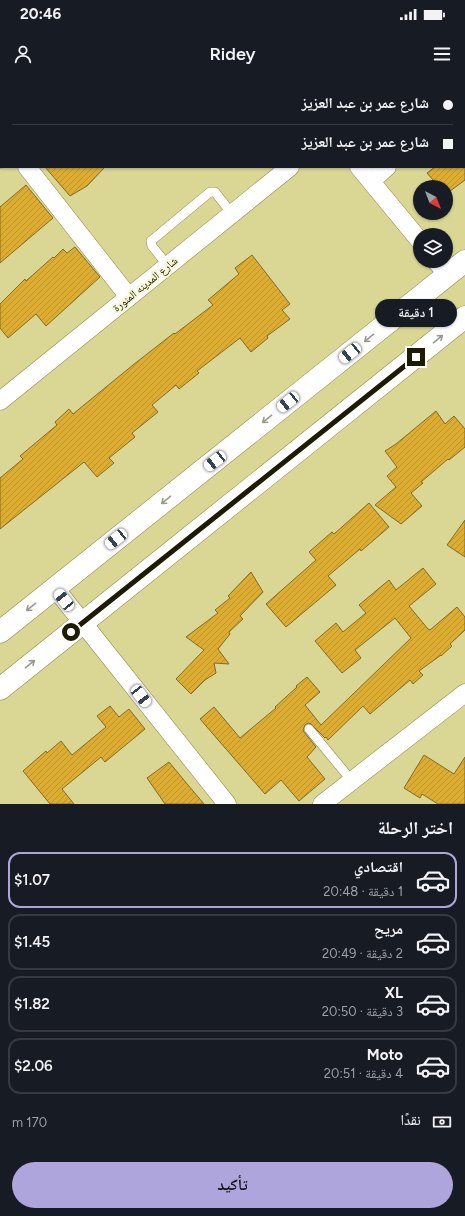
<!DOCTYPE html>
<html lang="ar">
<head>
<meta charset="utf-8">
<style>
  body { margin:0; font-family:Figtree,"Noto Naskh Arabic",sans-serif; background:#20242c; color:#f1f3f6; direction:rtl; height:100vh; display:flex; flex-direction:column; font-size:15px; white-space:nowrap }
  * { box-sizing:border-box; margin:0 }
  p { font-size:13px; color:#9ea1a6 }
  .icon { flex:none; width:22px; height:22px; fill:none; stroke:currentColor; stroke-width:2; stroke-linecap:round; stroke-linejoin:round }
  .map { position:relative; height:724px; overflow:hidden; direction:ltr }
  .sheet { display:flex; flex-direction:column; background:#171b24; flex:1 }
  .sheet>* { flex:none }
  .hud { position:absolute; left:0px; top:0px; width:465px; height:88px; box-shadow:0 1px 3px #0004; direction:rtl; display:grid; align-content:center; height:88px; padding:0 12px; background:#171b24 }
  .needle { width:26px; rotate:138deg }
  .controls { position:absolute; left:413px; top:100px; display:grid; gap:8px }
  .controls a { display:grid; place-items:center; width:40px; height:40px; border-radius:50%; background:#171b24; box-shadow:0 1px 3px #0004; font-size:20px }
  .end { position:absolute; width:18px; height:18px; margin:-9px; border:5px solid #1d1c02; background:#fff; box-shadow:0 0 0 2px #fff }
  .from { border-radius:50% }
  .bubble { position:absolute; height:28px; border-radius:14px; background:#171b24; box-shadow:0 1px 3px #0004; font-size:13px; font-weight:600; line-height:28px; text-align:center; direction:rtl }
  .car { position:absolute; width:12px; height:24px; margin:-12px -6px; border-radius:5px; box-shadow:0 0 3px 1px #0007; background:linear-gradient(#fff 24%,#345 0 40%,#fff 0 76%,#345 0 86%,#fff 0) }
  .hud b { display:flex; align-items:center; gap:14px; height:38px; font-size:15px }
  .hud b+b { border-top:1px solid #363941 }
  .hud i { width:10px; height:10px; background:#f1f3f6 }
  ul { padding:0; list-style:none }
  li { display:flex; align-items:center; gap:12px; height:56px; margin:0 8px 6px; padding:0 4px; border:2px solid #363941; border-radius:12px }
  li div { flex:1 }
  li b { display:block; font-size:15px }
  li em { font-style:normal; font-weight:600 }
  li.on { border-color:#aea5dd }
  li>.icon { width:36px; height:36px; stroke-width:1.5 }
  h2 { padding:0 12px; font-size:18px; line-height:48px }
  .pay { display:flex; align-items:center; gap:10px; height:44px; padding:0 12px; font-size:15px }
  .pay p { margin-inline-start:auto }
  .action { display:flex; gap:8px; margin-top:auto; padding:8px 12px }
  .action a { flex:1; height:46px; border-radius:24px; background:#aea5dd; color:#111; font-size:16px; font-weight:600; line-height:46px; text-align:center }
  .status { display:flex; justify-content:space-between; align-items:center; height:28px; padding:0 20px; background:#171b24; direction:ltr }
  .status svg { height:11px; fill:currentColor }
  header { display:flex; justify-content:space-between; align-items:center; height:52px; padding:0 12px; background:#171b24; font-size:18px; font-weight:600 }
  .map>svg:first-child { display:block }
</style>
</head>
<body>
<div class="status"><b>20:46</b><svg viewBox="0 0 49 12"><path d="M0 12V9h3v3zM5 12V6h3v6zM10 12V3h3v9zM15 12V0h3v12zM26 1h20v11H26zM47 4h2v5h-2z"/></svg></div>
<header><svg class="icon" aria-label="menu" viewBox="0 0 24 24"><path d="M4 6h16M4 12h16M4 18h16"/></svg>Ridey<svg class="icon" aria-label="person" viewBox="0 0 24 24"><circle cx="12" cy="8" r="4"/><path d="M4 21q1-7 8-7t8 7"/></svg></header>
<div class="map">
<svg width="465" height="724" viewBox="0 0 465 724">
  <defs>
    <pattern id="building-hatch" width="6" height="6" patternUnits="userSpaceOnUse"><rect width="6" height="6" fill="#dcad31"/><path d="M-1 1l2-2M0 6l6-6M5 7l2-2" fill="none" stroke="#bc942a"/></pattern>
  </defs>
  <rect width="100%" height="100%" fill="#d9d793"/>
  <g fill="url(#building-hatch)" stroke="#83692a">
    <path d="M45,87h60l-18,19 -17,10z"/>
    <path d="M435,87h30v13l-19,14v-7h-7l-12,-14z"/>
    <path d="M26,105l27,33 -53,45v-56z"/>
    <path d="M75,167l25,30 -54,49 -10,-12 -28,24 -8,-10v-24l25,-25 1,2 27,-24 1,1 9,-9 4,4z"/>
    <path d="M252,175l38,49 -8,6 8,9 -23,17 1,2 -17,14 -11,-14 -43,33 2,2 -20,16 -3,-4 -24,20 6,7 -26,21 3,4 -26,21 5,5 -17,14 -13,-15 -84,67v-51l23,-19 -3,-3 37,-31 -2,-3 14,-13 4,5 60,-49 41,-32 1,1 38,-29 -5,-5 31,-26 -4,-6z"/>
    <path d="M436,331l9,13 9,-8 11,13v18l-16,13 -1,-1 -27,23 2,1 -12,10 11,13 -21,18 -26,-19 21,-18 -9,-11 10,-9 -12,-16 11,-7z"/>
    <path d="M369,423l20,24 -28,24 -1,-2 -32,27 8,9 -50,42 -20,-23 50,-44 -7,-8 23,-20 2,2z"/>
    <path d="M465,440v37l-18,-12z"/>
    <path d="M423,488l13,16 -27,22 19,23 2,1 27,-23 8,10v13l-15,14 2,2 -11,10v-1l-22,16 4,4 -10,9 -3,-4 -40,34 -7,-8 -35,34 -2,-3 -1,1 -14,-14 -3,-1 -3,2 -2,5 1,2 12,15 -9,10 18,22 -26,22 -18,-21 -16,14 -65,-75 14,-12 26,31 36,-30 -1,-1 22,-20 -1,-1 11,-9 13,15 -15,13 16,20 90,-87 -16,-20 -40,32 6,8 -19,15 -27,-32 21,-18 7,9 23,-19 -7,-8 30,-25 7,10z"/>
    <path d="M251,492l12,20 -23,24 3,3 -14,13 1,2 -12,15 11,15 -15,-1 2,10 -11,7 -14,14 -15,-15 28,-29 -18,-13 32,-24 -3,-3 15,-12 -2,-2z"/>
    <path d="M110,626l9,11 10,-8 16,20 -40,33 -4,-5 -39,32 12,15h-24l-27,-33 23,-20 1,2 14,-12 11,14 34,-28 -9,-11z"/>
    <path d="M424,675l30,19 11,-17v47h-27l-16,-10 -2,4 -16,-10z"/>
    <path d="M169,682l19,23 16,19h-39l-18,-26z"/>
  </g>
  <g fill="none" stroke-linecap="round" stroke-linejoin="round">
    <g stroke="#8d8a49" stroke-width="10">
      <g id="service">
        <path d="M168,186l-16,-20 -1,-5 59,-49h5l17,22"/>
        <path d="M309,649l43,52"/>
      </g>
    </g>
    <g stroke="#8d8a49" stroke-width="19">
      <g id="minor">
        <path d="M289,0l1,1"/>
        <path d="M97,1l1,-1"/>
        <path d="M464,22l1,-1"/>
        <path d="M0,79l1,-1"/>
        <path d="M27,87l102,130"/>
        <path d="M359,87l61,74"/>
        <path d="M371,101l16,-14"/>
        <path d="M436,181l12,14"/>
        <path d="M0,321l290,-234"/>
        <path d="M55,508l172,216"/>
        <path d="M322,724l143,-111"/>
      </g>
    </g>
    <g stroke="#8d8a49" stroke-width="23">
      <g id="tertiary">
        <path d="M0,552l465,-371"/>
        <path d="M0,609l465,-372"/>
      </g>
    </g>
    <use href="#service" stroke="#fff" stroke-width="9"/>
    <use href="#minor" stroke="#fff" stroke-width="18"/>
    <use href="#tertiary" stroke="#fff" stroke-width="22"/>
  </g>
  <defs><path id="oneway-shaft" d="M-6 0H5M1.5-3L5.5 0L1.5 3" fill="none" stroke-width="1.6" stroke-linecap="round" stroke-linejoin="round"/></defs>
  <g stroke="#99998d">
    <use href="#oneway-shaft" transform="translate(369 258) rotate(141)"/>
    <use href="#oneway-shaft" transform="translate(438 259) rotate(-39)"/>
    <use href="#oneway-shaft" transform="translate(267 339) rotate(141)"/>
    <use href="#oneway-shaft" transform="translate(166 420) rotate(141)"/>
    <use href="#oneway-shaft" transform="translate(31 527) rotate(141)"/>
    <use href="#oneway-shaft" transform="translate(30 584) rotate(-39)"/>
  </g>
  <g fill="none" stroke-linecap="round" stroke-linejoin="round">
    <path stroke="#1d1c02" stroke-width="5" d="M71,552l345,-275"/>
  </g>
  <g text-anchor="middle" stroke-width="4" stroke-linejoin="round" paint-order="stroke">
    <g font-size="11" fill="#1d1c02" stroke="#f7f6d5">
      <text transform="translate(145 204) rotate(-39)" y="4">شارع المدينه المنورة</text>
    </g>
  </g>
</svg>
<div class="controls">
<a><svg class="needle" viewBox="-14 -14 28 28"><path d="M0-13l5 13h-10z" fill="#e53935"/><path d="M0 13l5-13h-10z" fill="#9ea1a6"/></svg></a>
<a><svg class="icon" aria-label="layers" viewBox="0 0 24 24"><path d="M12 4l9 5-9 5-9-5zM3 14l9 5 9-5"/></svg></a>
</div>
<i class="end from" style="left:71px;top:552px"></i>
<i class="end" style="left:416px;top:277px"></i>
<div class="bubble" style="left:375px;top:219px;width:82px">1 دقيقة</div>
<i class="car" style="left:350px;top:273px;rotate:231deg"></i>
<i class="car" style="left:288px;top:322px;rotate:231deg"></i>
<i class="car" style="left:215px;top:381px;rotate:232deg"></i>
<i class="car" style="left:116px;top:459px;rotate:231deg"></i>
<i class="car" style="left:64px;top:520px;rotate:321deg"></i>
<i class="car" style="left:141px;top:616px;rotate:142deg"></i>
<div class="hud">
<b><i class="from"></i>شارع عمر بن عبد العزيز</b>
<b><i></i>شارع عمر بن عبد العزيز</b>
</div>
</div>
<section class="sheet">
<h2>اختر الرحلة</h2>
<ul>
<li class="on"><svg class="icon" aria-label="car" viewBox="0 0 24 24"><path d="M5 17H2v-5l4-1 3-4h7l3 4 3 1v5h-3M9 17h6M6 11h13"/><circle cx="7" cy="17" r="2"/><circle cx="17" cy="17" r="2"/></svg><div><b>اقتصادي</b><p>1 دقيقة · 20:48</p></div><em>$1.07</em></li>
<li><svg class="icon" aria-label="car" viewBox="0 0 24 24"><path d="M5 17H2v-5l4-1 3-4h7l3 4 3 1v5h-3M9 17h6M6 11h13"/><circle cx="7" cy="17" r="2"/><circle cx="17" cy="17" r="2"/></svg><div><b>مريح</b><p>2 دقيقة · 20:49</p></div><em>$1.45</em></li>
<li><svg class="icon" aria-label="car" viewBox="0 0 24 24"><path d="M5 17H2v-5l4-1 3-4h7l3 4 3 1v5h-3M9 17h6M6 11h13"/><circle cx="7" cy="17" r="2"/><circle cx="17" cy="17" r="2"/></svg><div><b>XL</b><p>3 دقيقة · 20:50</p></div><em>$1.82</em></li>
<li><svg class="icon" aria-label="car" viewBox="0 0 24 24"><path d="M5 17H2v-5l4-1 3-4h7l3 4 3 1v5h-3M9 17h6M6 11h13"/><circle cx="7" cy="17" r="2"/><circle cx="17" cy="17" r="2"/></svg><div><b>Moto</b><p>4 دقيقة · 20:51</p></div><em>$2.06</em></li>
</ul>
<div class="pay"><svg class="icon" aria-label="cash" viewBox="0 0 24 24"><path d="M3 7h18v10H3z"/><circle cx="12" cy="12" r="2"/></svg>نقدًا<p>170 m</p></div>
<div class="action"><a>تأكيد</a></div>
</section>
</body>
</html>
